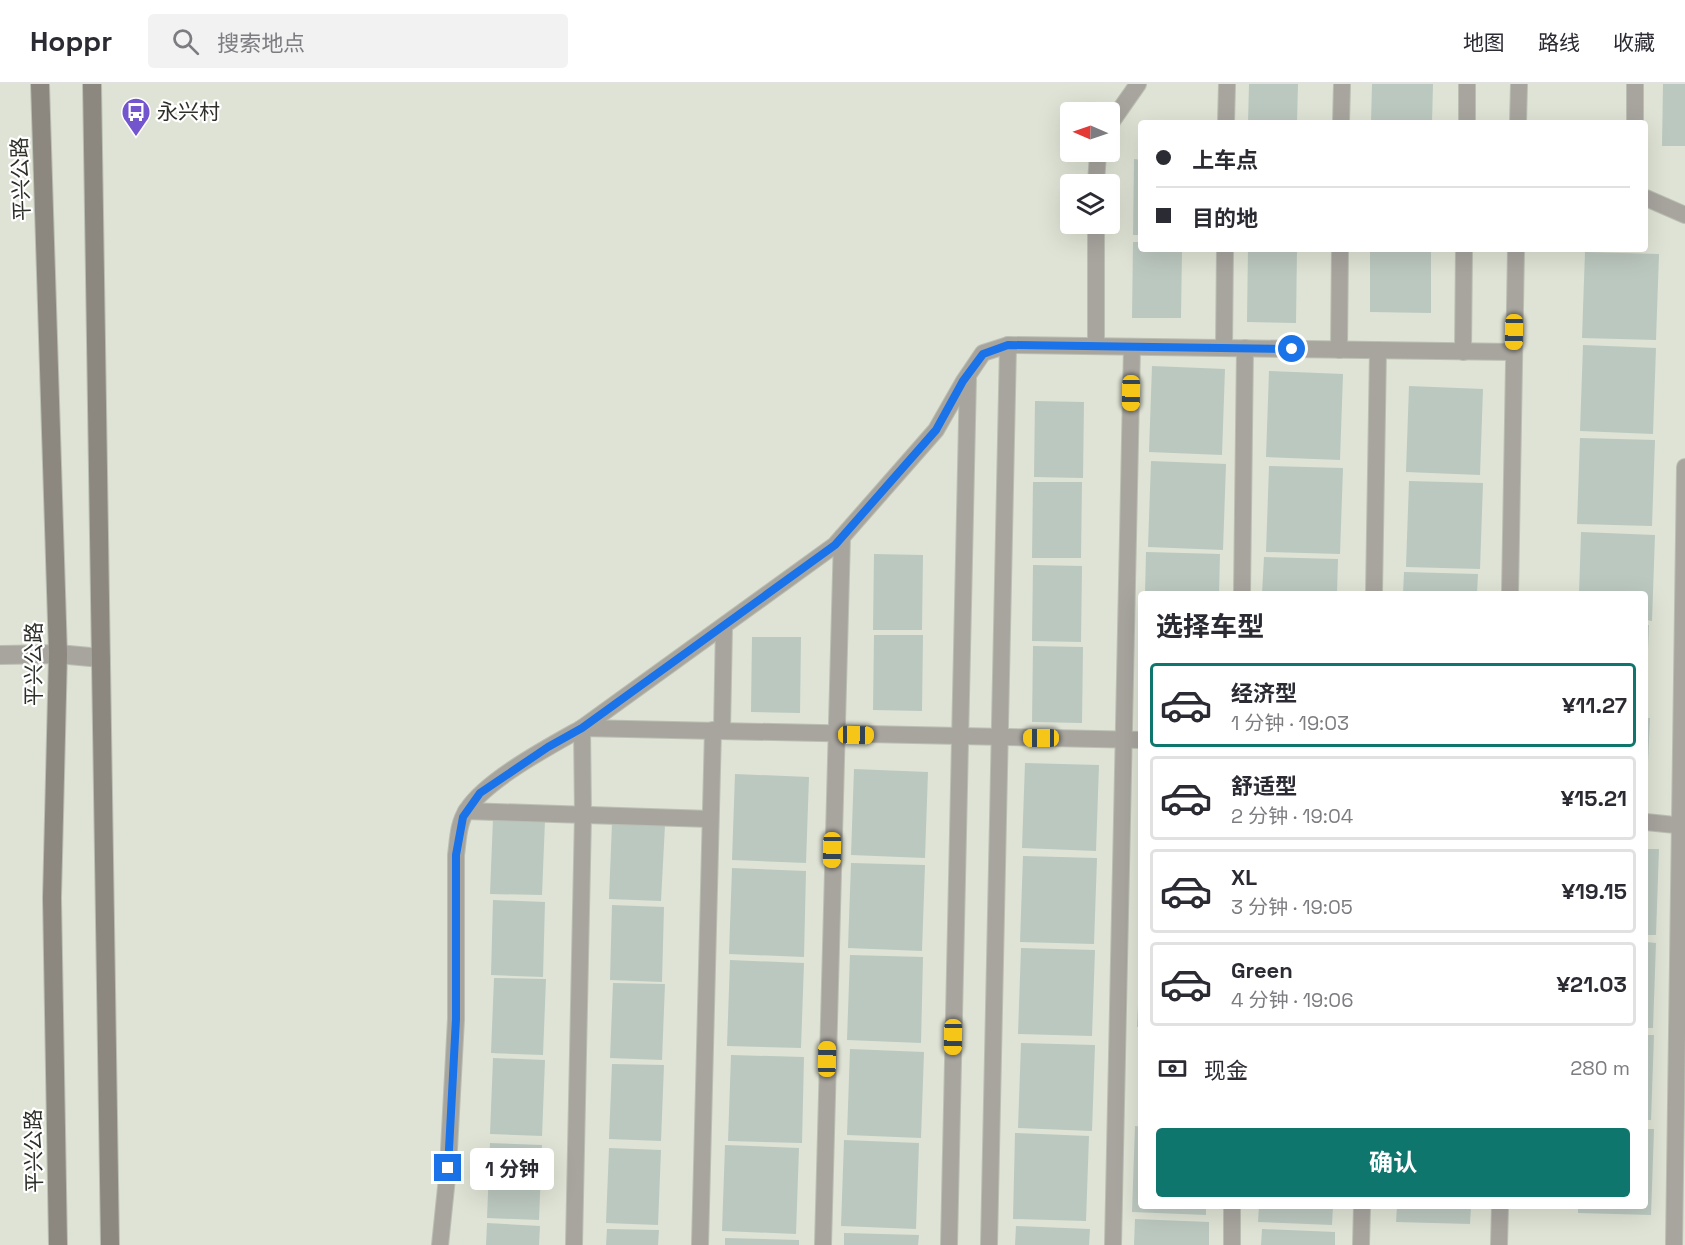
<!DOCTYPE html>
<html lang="zh">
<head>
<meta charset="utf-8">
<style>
  body { margin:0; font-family:"Space Grotesk","Noto Sans SC",sans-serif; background:#f2f2f3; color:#2b2b33; height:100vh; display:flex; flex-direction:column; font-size:22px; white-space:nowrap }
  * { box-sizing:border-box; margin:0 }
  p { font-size:20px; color:#7c7c81 }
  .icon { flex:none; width:33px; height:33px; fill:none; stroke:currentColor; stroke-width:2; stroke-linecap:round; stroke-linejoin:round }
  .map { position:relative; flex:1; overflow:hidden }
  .sheet { position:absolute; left:1138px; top:507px; width:510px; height:618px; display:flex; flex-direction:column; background:#fff; border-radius:6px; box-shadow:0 6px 24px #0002 }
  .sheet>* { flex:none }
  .guide { position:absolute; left:1138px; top:36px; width:510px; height:132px; border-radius:6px; box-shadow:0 6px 24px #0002; display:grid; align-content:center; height:132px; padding:0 18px; background:#fff }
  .needle { width:39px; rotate:272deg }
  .buttons { position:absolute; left:1060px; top:18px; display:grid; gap:12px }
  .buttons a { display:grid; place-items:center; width:60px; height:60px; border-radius:6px; background:#fff; box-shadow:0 6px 24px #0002; font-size:30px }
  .end { position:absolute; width:27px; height:27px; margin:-14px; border:8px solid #1a73e8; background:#fff; box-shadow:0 0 0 3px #fff }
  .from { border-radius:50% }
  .bubble { position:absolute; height:42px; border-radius:6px; background:#fff; box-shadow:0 6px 24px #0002; font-size:20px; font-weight:700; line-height:42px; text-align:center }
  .car { position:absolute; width:18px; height:36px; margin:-18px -9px; border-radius:8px; box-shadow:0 0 4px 2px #0007; background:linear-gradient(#f5c518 24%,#345 0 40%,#f5c518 0 76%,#345 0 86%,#f5c518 0) }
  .guide b { display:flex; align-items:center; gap:21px; height:57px; font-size:22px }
  .guide b+b { border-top:2px solid #e1e1e2 }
  .guide i { width:15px; height:15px; background:#2b2b33 }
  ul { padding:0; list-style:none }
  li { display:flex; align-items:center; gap:18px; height:84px; margin:0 12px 9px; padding:0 6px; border:3px solid #e1e1e2; border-radius:6px }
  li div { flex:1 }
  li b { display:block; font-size:22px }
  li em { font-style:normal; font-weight:700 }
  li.on { border-color:#0f766e }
  li>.icon { width:54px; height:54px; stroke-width:1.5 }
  h2 { padding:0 18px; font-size:27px; line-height:72px }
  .pay { display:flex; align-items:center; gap:15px; height:66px; padding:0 18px; font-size:22px }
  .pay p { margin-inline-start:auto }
  .action { display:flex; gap:12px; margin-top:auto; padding:12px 18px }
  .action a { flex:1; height:69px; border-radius:6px; background:#0f766e; color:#fff; font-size:24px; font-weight:700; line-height:69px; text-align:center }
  header { display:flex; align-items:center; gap:36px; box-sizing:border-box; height:84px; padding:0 30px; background:#fff; border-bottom:2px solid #e1e1e2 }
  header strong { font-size:28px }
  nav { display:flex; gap:33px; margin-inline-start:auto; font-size:21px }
  .search { width:420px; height:54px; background:#f2f2f3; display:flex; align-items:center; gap:15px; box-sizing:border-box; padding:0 21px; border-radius:6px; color:#7c7c81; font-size:22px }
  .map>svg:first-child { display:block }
</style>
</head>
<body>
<header>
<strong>Hoppr</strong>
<div class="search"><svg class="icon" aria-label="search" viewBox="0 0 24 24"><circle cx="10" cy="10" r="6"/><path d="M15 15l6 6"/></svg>搜索地点</div>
<nav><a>地图</a><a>路线</a><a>收藏</a></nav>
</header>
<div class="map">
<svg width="1685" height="1161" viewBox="0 0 1685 1161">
  <rect width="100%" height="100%" fill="#dee3d5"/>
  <g fill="#bbc8bf">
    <path d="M1249,0h49l-1,39h-49z"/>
    <path d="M1372,0h61l-1,39h-61z"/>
    <path d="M1663,0h22v62h-23z"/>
    <path d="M1134,75l8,1v75h-9z"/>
    <path d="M1133,158h9v7h40l-1,69h-49z"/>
    <path d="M1248,165h49l-1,74 -49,-1z"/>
    <path d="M1370,165h61v64l-61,-1z"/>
    <path d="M1585,168l74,2 -3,86 -74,-2z"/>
    <path d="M1583,261l73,3 -3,86 -73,-3z"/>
    <path d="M1152,282l73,3 -3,86 -73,-3z"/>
    <path d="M1269,287l74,3 -3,86 -74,-3z"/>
    <path d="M1409,302l74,3 -3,86 -74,-3z"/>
    <path d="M1035,317l49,1 -1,76 -49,-1z"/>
    <path d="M1580,354l75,2 -3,86 -75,-2z"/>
    <path d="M1151,377l75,3 -3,86 -75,-3z"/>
    <path d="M1269,382l74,2 -3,86 -74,-2z"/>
    <path d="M1409,397l74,2 -3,86 -74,-2z"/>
    <path d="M1033,398h49l-1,76h-49z"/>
    <path d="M1581,448l74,3 -3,86 -6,-1v-26h-67z"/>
    <path d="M1146,468l74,2 -1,40h-74z"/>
    <path d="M874,470l49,1 -1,75h-49z"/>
    <path d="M1264,473l74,2 -1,35h-75z"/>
    <path d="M1033,481l49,1 -1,76 -49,-1z"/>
    <path d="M1404,488l74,2 -1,20h-74z"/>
    <path d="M1646,541h3l-2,51h-1z"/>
    <path d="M874,551h49l-1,76 -49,-1z"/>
    <path d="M752,553h49l-1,76 -49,-1z"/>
    <path d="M1033,562l50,1 -1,76 -50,-1z"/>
    <path d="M1646,634h4l-3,67h-1z"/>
    <path d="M1025,679l74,2 -3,86 -74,-3z"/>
    <path d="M854,685l74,3 -3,86 -74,-3z"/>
    <path d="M735,690l74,3 -3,86 -74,-3z"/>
    <path d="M493,734l52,2 -3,75 -52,-1z"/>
    <path d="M612,739l53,2 -4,76 -52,-2z"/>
    <path d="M1646,765h13l-3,86h-10z"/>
    <path d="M1023,772l74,2 -3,86 -74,-2z"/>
    <path d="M851,779l74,2 -3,86 -74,-3z"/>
    <path d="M732,784l74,3 -2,86 -75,-3z"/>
    <path d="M493,816l52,2 -2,75 -52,-2z"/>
    <path d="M612,821l52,2 -2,75 -52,-2z"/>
    <path d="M1646,858l10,1 -3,85h-7z"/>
    <path d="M1021,864l74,2 -3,86 -74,-2z"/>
    <path d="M850,871l73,2 -2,86 -74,-3z"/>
    <path d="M1140,873h2v70h-5z"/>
    <path d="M730,876l74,3 -3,85 -74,-2z"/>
    <path d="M494,894l52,1 -3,76 -52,-2z"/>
    <path d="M613,899l52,1 -3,76 -52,-2z"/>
    <path d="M1646,951h8l-3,85h-5z"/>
    <path d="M1021,959l74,2 -3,86 -74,-3z"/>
    <path d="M850,965l74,3 -3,86 -74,-3z"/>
    <path d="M731,971l73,2 -2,86 -74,-2z"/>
    <path d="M493,974l52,2 -3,76 -52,-2z"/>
    <path d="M612,980l52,1 -3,76 -52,-2z"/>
    <path d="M1140,982h2v56h-4z"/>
    <path d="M1135,1042l7,1v79h64v9l-74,-3z"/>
    <path d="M1646,1045h8l-3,86 -73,-2v-7h68z"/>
    <path d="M1015,1049l74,3 -3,85 -73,-2z"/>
    <path d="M844,1056l75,3 -3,86 -75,-3z"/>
    <path d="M490,1059l52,2 -3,75 -52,-2z"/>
    <path d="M725,1061l74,3 -3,86 -74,-3z"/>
    <path d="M609,1064l52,2 -3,75 -52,-2z"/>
    <path d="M1259,1122h74l-1,19 -74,-3z"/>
    <path d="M1397,1122h74l-1,18 -74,-2z"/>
    <path d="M1135,1135l74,3v23h-75z"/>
    <path d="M487,1139l53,3 -1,19h-53z"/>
    <path d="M1016,1142l74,3 -1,16h-74z"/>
    <path d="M607,1145l52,1 -1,15h-52z"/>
    <path d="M1262,1145l73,3v13h-74z"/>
    <path d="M844,1149l75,2 -1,10h-74z"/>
    <path d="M725,1154l74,2v5h-74z"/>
  </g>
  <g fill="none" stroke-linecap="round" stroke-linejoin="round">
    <g stroke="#bbbfb3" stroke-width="18">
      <g id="lane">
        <path d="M1226,39l1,-39"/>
        <path d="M1341,39l1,-39"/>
        <path d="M1467,39v-39"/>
        <path d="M1518,39l1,-39"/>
        <path d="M1635,39v-39"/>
        <path d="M1110,40l28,-40"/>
        <path d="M1096,100l2,-32"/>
        <path d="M1646,114l39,17"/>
        <path d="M1096,262v-122"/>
        <path d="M1224,264l1,-99"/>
        <path d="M1339,266l1,-101"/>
        <path d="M1463,268l1,-103"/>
        <path d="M1242,510l3,-246"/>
        <path d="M1374,510l4,-244"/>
        <path d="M1510,510l6,-345"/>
        <path d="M722,646l2,-104"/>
        <path d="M466,727l244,8"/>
        <path d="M1646,738l39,4"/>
        <path d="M440,1161l8,-77 8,-149v-164c2,-14 2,-32 11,-45 19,-30 83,-64 115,-82l253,-183 101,-115 28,-49 19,-28 25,-8 506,7"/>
        <path d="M574,1161l9,-430 -1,-87 560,12"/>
        <path d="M700,1161l13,-515"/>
        <path d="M823,1161l19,-708"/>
        <path d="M949,1161l19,-869"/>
        <path d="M989,1161l19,-900"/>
        <path d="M1113,1161l19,-898"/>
        <path d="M1232,1161v-39"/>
        <path d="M1361,1161l1,-39"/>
        <path d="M1499,1161l1,-39"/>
        <path d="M1674,1161l11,-778"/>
      </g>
    </g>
    <g stroke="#bbbfb3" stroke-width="20">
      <path id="street" d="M0,571l58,-1 43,4"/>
    </g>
    <g stroke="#bbbfb3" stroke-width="20">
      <g id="secondary">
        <path d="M40,0l18,570 -6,244 6,347"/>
        <path d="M92,0l18,1161"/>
      </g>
    </g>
    <use href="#lane" stroke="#a8a59f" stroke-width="16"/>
    <use href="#street" stroke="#a8a59f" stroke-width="18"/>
    <use href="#secondary" stroke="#8c8880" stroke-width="18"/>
  </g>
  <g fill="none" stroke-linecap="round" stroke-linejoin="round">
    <path stroke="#1a73e8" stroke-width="8" d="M448,1084l8,-149v-164l7,-38 17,-24 68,-46 34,-19 253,-183 101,-115 27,-49 20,-27 25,-9 284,4"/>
  </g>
  <defs>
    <g id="bus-pin" transform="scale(1.5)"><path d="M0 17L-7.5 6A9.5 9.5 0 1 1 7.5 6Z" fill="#7355ce" stroke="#fff"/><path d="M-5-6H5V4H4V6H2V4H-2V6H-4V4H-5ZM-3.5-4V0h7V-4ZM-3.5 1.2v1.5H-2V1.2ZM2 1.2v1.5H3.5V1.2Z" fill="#fff"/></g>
  </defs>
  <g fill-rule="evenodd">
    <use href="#bus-pin" x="136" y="28"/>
  </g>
  <g text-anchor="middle" stroke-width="4.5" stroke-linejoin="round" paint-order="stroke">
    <g font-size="21" fill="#2e302a" stroke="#fff" text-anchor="start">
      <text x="157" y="35">永兴村</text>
    </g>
    <g font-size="21" fill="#2e302a" stroke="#fff">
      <text transform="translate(21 95) rotate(-92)" y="7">平兴公路</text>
      <text transform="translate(34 580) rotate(-90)" y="7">平兴公路</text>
      <text transform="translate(34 1067) rotate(-91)" y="7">平兴公路</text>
    </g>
  </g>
</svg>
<div class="buttons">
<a><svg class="needle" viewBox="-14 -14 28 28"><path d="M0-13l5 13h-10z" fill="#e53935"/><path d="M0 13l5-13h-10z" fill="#7c7c81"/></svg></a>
<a><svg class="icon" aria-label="layers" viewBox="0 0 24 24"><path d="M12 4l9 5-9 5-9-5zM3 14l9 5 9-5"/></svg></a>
</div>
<i class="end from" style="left:1292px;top:265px"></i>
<i class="end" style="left:448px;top:1084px"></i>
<div class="bubble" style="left:470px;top:1064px;width:84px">1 分钟</div>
<i class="car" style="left:1514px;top:248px;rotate:181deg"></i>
<i class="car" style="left:1131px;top:309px;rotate:181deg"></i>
<i class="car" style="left:856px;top:651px;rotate:91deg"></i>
<i class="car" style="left:1041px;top:654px;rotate:270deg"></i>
<i class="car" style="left:832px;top:766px;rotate:181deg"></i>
<i class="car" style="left:953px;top:953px;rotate:181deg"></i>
<i class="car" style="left:827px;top:975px;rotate:1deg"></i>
<div class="guide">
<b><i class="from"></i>上车点</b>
<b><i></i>目的地</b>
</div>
<section class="sheet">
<h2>选择车型</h2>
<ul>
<li class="on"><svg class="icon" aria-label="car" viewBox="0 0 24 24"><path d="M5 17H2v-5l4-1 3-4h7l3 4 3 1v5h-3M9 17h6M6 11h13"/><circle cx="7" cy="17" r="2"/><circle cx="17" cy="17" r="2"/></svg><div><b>经济型</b><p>1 分钟 · 19:03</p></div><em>¥11.27</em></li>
<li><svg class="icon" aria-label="car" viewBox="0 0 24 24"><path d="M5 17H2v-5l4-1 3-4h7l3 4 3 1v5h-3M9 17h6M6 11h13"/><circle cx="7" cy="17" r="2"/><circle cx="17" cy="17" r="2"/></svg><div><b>舒适型</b><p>2 分钟 · 19:04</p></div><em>¥15.21</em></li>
<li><svg class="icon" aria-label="car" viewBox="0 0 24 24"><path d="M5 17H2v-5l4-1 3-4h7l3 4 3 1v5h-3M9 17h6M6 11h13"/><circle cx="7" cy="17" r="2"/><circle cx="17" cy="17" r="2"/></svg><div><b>XL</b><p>3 分钟 · 19:05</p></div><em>¥19.15</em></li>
<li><svg class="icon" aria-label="car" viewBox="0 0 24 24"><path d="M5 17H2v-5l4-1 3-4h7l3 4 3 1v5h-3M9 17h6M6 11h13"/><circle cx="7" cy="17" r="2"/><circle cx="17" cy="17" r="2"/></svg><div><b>Green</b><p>4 分钟 · 19:06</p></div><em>¥21.03</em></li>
</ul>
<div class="pay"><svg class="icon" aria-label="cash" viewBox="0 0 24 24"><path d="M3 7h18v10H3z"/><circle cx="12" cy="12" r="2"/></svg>现金<p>280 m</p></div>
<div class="action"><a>确认</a></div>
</section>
</div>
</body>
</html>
